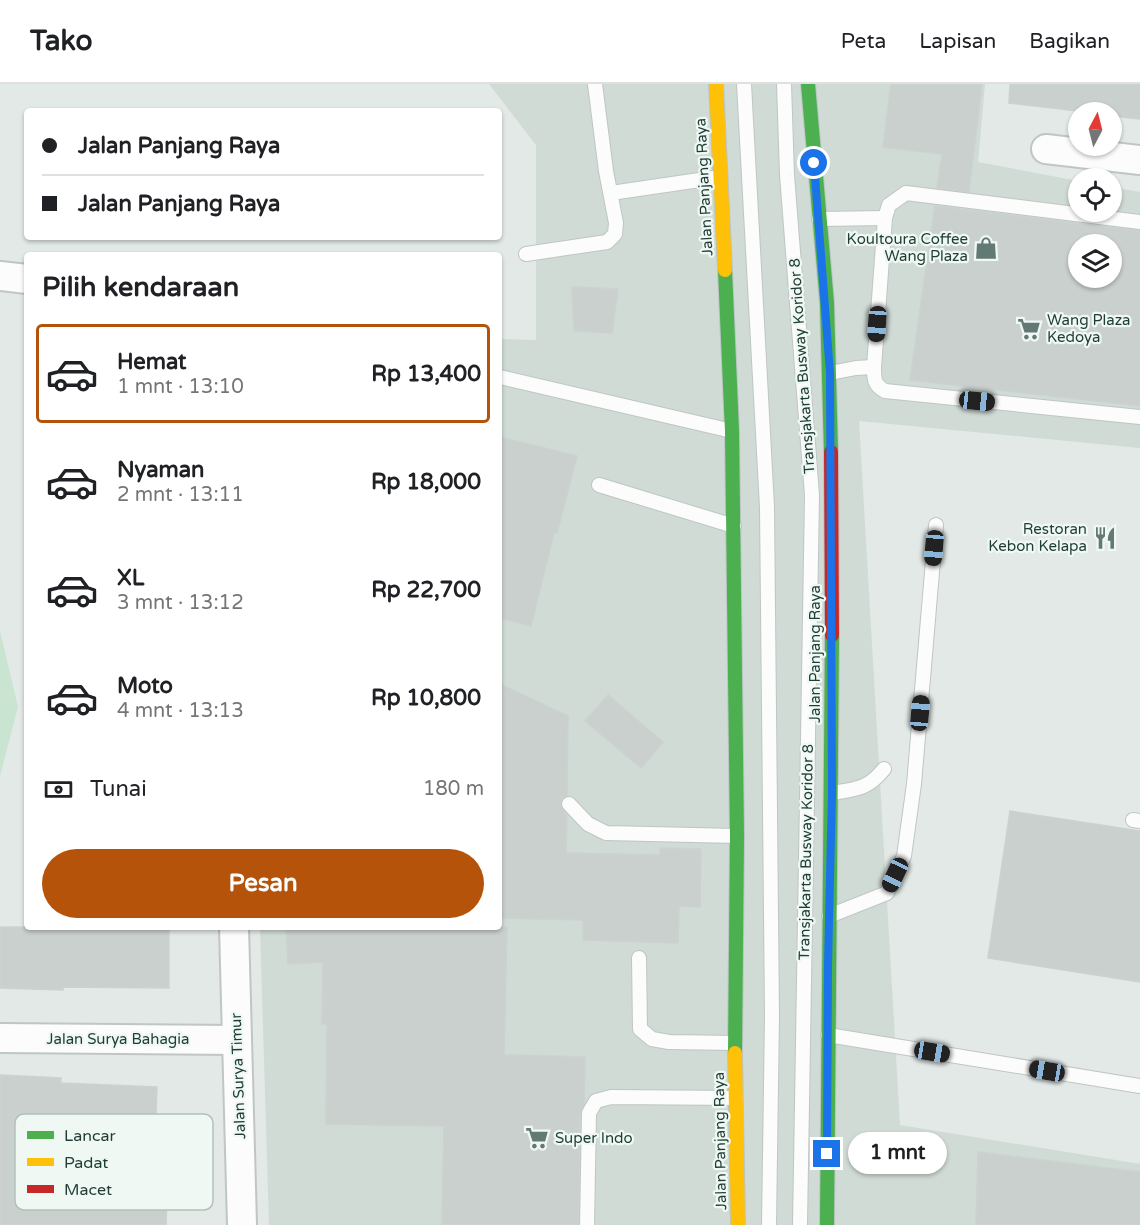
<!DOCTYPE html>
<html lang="id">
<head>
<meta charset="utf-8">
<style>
  body { margin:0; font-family:"Varela Round",sans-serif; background:#f2f2f2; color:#202124; height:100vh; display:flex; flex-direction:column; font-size:22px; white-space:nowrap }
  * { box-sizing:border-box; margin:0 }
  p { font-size:20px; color:#757577 }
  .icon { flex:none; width:33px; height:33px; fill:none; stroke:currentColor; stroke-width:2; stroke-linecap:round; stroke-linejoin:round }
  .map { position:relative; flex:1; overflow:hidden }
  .drawer { position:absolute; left:24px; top:168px; width:478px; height:678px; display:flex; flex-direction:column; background:#fff; border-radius:6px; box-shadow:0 2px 4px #0004 }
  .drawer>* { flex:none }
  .top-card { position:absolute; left:24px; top:24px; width:478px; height:132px; border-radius:6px; box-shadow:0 2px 4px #0004; display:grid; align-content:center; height:132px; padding:0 18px; background:#fff }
  .needle { width:39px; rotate:7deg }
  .tools { position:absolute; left:1068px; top:18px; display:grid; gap:12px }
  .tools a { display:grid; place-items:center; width:54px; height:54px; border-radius:50%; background:#fff; box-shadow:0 2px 4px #0004; font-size:30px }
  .end { position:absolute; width:27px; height:27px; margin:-14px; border:8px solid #1a73e8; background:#fff; box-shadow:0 0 0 3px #fff }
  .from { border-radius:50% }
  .bubble { position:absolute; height:42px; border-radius:21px; background:#fff; box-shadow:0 2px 4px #0004; font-size:20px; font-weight:700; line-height:42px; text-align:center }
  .car { position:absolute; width:18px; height:36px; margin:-18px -9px; border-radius:8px; box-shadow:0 0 4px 2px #0007; background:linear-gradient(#222 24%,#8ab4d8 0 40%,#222 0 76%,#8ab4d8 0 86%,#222 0) }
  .top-card b { display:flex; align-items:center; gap:21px; height:57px; font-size:22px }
  .top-card b+b { border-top:2px solid #e0e0e0 }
  .top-card i { width:15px; height:15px; background:#202124 }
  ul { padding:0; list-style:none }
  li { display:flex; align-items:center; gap:18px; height:99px; margin:0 12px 9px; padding:0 6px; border:3px solid transparent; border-radius:6px }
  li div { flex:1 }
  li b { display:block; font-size:22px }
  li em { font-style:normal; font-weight:700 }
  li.on { border-color:#b45309 }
  li>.icon { width:54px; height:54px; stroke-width:1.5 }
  h2 { padding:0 18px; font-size:27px; line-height:72px }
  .pay { display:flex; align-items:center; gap:15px; height:66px; padding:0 18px; font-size:22px }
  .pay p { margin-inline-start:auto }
  .cta { display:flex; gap:12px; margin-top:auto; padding:12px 18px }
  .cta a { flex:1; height:69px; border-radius:36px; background:#b45309; color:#fff; font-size:24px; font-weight:700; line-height:69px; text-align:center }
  header { display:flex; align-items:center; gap:36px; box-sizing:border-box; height:84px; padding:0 30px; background:#fff; border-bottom:2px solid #e0e0e0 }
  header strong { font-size:28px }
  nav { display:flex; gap:33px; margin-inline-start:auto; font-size:21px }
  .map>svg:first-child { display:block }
</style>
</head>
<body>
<header>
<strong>Tako</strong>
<nav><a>Peta</a><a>Lapisan</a><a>Bagikan</a></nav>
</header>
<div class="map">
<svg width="1140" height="1141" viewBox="0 0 1140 1141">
  <rect width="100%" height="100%" fill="#e2e9e6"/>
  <path fill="#d0dbd6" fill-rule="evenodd" d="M489,0h496l-7,78 100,19v31h34v-25l28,5v256l-281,-27 41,704 240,39v61h-871l-9,-298h240v-588l36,1v-195zM1078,160h34v34h-34z"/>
  <path fill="#cae4d2" d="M0,547l18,76 -18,69z"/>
  <g fill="#cad0ce" stroke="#cbd2cf" stroke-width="1.5" fill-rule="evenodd">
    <path d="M891,0h91l-13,108 -32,-4 5,-34 -59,-7z"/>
    <path d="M1010,0h130v35l-28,-3v-4h-26l-77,-9z"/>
    <path d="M935,122l205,25v175l-230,-26zM1078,160h34v34h-34z"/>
    <path d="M572,203l46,2 -6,44 -38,-2z"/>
    <path d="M500,353l77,19 -20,77h-3l-23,93 -31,-8z"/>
    <path d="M500,600l68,32 -1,79 -5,3 -2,8 7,9 -1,38 94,2v-7l41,1 -1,58 -21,-1 -1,37 -95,-3v-20l-83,-2z"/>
    <path d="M608,611l55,47 -22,26 -56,-47z"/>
    <path d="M1010,727l130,20v151l-152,-24z"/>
    <path d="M0,843h169v61l-106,-1v3l-63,-2z"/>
    <path d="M286,843h221l-3,128 81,2 -1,47 -4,9 -2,112h-136l2,-99 -118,-2 1,-100h-5l1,-62 -35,2z"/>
    <path d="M0,991l61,3v5l96,4 -3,79 14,1 -2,58h-166z"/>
    <path d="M978,1068l162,20v53h-164z"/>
  </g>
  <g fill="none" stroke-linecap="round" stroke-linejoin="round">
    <g stroke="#bfc6c3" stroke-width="16">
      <g id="lane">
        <path d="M744,0l23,423 5,508 -3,210"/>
        <path d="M784,0l3,91 25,320 -12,730"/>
        <path d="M611,109l109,-16"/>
        <path d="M819,135l66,-1"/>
        <path d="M1140,138l-234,-29 -17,12 -4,13 -11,149c0,12 0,18 11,24l255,26"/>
        <path d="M526,170l81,-12 8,-8 1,-11 -10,-52 -11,-87"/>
        <path d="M830,289l26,-5 18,-1"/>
        <path d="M500,293l232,54"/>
        <path d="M599,401l135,41"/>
        <path d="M832,709c25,-4 36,-4 52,-24"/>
        <path d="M569,720l19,20 18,9 131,3"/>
        <path d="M1133,736l7,1"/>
        <path d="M829,832l58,-23 17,-37 10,-72 22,-259"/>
        <path d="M639,874l1,71 12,10 17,3 66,1"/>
        <path d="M828,951l312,51"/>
        <path d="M587,1141l2,-112 7,-12 15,-4 125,1"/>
      </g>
    </g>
    <g stroke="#bfc6c3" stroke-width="32">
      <g id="street">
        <path d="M1046,65l94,11"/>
        <path d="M0,192l27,3"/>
        <path d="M234,843l8,298"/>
        <path d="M0,954l237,2"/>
      </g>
    </g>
    <g stroke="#bbc5c3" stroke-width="16">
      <g id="fast">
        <path d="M808,0l19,219 4,149"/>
        <path d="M725,186l7,161 5,405 -2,217"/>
        <path d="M827,1141l5,-590"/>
      </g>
    </g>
    <g stroke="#bbc5c3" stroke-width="16">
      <g id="slow">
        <path d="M716,0l9,186"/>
        <path d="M735,969l3,172"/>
      </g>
    </g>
    <g stroke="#bbc5c3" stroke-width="16">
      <path id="jam" d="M831,368l1,183"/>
    </g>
    <use href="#lane" stroke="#fbfcfb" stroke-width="14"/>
    <use href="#street" stroke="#fbfcfb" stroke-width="28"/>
    <use href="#fast" stroke="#4caf50" stroke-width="14"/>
    <use href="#slow" stroke="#ffc107" stroke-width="14"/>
    <use href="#jam" stroke="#c62828" stroke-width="14"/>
  </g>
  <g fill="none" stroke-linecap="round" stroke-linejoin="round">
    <path stroke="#1a73e8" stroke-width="8" d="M814,79l16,210 2,419 -4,172 -1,190"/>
  </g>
  <defs>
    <g id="shop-bare" transform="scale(1.8)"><path d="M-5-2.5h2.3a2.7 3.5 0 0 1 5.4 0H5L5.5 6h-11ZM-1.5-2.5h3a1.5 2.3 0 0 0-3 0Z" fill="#637974" stroke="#f0f8f4" stroke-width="2.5" paint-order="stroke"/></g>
    <g id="supermarket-bare" transform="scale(1.8)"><path d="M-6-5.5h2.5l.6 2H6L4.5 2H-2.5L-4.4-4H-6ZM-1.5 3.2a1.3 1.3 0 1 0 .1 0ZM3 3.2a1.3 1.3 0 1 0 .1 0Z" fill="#637974" stroke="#f0f8f4" stroke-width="2.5" paint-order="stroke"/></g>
    <g id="restaurant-bare" transform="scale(1.8)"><path d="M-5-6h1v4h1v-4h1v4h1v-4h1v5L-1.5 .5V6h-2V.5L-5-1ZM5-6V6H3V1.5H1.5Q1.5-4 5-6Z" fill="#637974" stroke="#f0f8f4" stroke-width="2.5" paint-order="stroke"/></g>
  </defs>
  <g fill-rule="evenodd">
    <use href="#shop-bare" x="986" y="164"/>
    <use href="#supermarket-bare" x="1029" y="245"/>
    <use href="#restaurant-bare" x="1105" y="454"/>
    <use href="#supermarket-bare" x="537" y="1054"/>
  </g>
  <g text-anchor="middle" stroke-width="4.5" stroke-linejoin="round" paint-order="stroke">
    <g font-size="15" fill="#1f3d36" stroke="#f0f8f4">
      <text transform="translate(704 103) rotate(-93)" y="5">Jalan Panjang Raya</text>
      <text transform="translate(802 282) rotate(-94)" y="5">Transjakarta Busway Koridor 8</text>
      <text transform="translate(815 570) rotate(-90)" y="5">Jalan Panjang Raya</text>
      <text transform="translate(806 768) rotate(-89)" y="5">Transjakarta Busway Koridor 8</text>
      <text x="118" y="960">Jalan Surya Bahagia</text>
      <text transform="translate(238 992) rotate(-92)" y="5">Jalan Surya Timur</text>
      <text transform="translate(720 1057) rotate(-91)" y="5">Jalan Panjang Raya</text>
    </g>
    <g font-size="15" fill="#1f3d36" stroke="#f0f8f4" text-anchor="end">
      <text x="968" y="160">Koultoura Coffee<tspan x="968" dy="17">Wang Plaza</tspan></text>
      <text x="1047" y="241" text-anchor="start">Wang Plaza<tspan x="1047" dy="17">Kedoya</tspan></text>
      <text x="1087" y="450">Restoran<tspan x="1087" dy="17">Kebon Kelapa</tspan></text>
      <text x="555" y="1059" text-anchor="start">Super Indo</text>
    </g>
  </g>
  <rect x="15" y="1030" width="198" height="96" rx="9" fill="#f0f8f4" stroke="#b1c0bb" stroke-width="1.5"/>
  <rect x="27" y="1047" width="27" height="8" fill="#4caf50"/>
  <rect x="27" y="1074" width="27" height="8" fill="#ffc107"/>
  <rect x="27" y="1101" width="27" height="8" fill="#c62828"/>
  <g font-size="16" fill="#1f3d36">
    <text x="64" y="1057">Lancar</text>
    <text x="64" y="1084">Padat</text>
    <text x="64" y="1111">Macet</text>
  </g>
</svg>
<div class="tools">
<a><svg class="needle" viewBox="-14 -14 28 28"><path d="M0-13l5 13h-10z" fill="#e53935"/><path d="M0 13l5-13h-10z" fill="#757577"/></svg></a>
<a><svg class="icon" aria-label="locate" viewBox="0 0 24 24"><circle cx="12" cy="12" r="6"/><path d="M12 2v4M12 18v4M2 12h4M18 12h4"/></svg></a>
<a><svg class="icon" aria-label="layers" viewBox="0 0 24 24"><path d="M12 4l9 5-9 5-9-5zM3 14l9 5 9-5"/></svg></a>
</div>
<i class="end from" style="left:814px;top:79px"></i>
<i class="end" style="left:827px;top:1070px"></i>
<div class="bubble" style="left:848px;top:1048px;width:99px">1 mnt</div>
<i class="car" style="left:877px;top:240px;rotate:184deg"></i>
<i class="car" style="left:977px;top:317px;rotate:96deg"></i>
<i class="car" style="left:934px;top:464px;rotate:185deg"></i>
<i class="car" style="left:920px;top:629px;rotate:5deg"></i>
<i class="car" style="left:895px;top:791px;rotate:205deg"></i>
<i class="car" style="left:932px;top:968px;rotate:99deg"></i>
<i class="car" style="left:1047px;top:987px;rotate:280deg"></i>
<div class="top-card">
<b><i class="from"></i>Jalan Panjang Raya</b>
<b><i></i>Jalan Panjang Raya</b>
</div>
<section class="drawer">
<h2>Pilih kendaraan</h2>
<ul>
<li class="on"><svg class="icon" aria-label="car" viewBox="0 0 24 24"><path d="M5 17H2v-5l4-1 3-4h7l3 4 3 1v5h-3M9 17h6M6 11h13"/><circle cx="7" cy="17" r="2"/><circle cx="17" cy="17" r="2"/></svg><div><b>Hemat</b><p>1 mnt · 13:10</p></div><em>Rp 13,400</em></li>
<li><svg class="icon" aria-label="car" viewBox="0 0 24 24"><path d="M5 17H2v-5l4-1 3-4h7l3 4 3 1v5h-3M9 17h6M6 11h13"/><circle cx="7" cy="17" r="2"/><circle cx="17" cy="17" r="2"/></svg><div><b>Nyaman</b><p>2 mnt · 13:11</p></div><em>Rp 18,000</em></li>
<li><svg class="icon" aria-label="car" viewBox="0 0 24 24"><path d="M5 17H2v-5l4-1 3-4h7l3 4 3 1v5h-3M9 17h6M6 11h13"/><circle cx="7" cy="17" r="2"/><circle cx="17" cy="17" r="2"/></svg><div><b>XL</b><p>3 mnt · 13:12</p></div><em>Rp 22,700</em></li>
<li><svg class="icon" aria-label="car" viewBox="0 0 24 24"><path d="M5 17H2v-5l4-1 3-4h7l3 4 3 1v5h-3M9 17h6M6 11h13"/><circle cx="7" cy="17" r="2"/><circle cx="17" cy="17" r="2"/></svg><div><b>Moto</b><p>4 mnt · 13:13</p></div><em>Rp 10,800</em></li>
</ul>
<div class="pay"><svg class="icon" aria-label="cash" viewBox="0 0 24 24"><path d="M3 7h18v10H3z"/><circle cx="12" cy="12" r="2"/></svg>Tunai<p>180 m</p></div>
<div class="cta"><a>Pesan</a></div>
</section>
</div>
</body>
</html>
